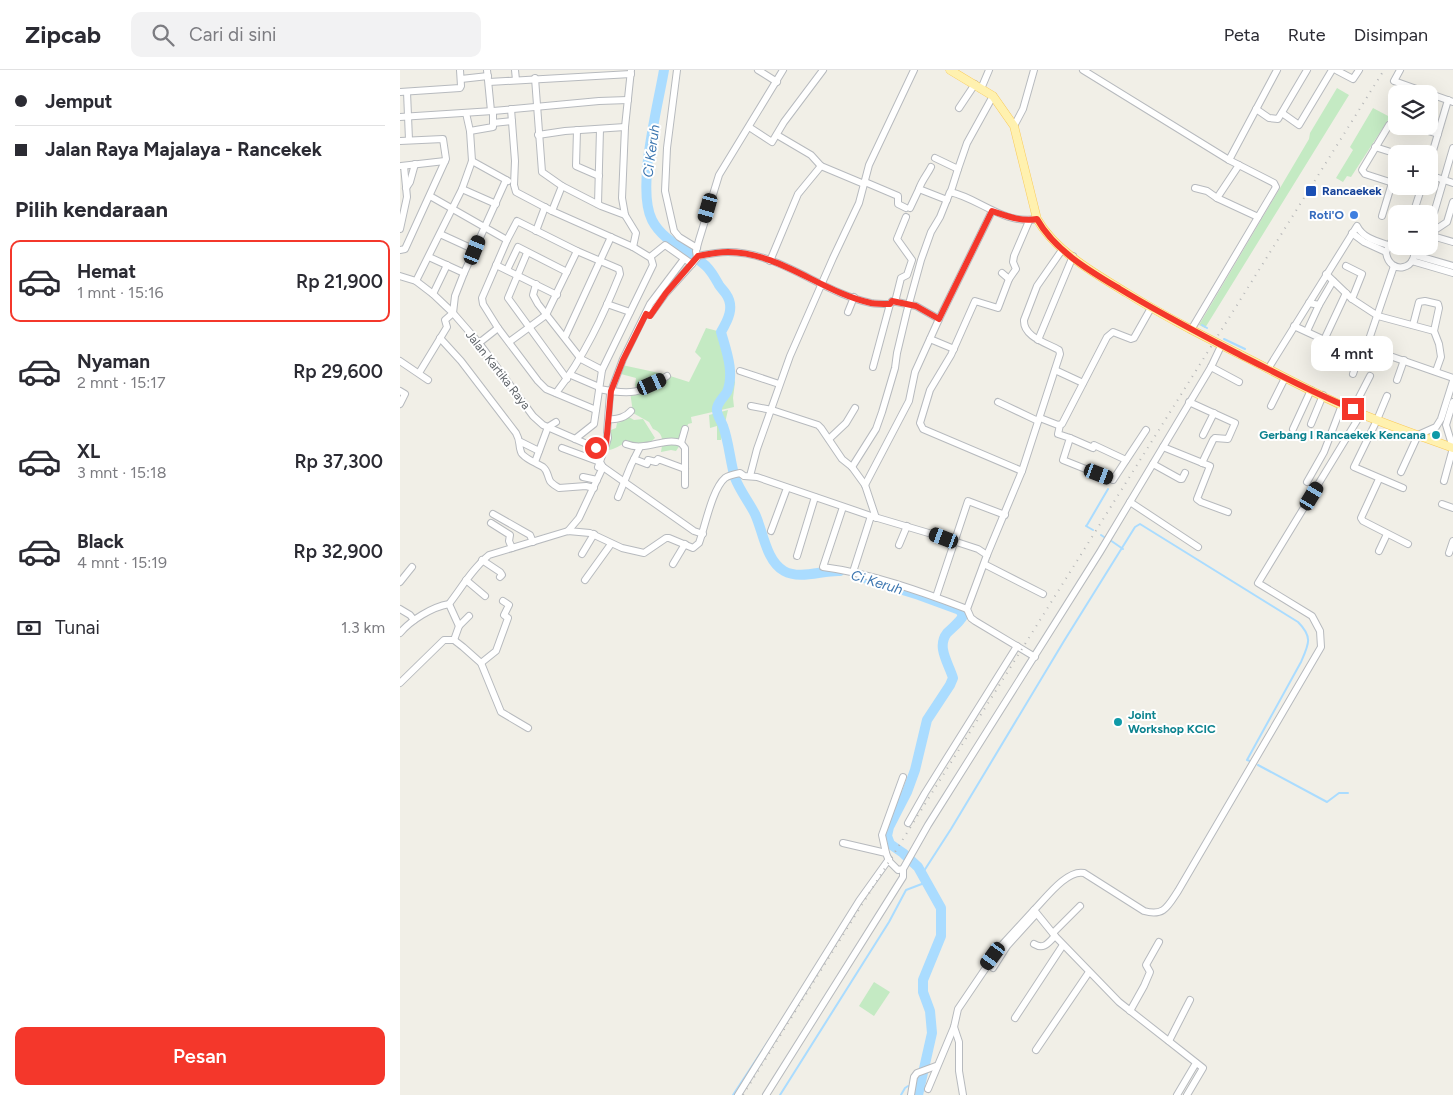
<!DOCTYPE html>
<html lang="id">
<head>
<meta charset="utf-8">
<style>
  body { margin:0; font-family:Figtree,sans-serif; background:#f2f2f3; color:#2b2b33; height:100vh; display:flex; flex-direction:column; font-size:19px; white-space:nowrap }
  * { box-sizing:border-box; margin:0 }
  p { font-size:16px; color:#7c7c81 }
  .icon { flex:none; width:28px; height:28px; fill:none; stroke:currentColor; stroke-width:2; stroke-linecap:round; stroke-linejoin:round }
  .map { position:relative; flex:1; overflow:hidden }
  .sheet { display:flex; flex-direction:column; background:#fff; width:400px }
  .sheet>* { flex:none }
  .guide { display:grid; align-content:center; height:110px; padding:0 15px; background:#fff }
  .fabs { position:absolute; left:988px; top:15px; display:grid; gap:10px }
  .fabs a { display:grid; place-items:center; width:50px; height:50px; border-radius:10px; background:#fff; box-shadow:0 5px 20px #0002; font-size:25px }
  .end { position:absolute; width:22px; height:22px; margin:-11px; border:6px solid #f4372b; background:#fff; box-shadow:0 0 0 2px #fff }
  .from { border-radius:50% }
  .bubble { position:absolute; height:35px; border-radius:10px; background:#fff; box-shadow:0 5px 20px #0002; font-size:16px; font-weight:600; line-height:35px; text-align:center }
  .car { position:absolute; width:15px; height:30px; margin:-15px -8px; border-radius:6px; box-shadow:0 0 4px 1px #0007; background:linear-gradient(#222 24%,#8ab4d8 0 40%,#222 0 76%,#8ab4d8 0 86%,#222 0) }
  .guide b { display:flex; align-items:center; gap:18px; height:48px; font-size:19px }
  .guide b+b { border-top:1px solid #e1e1e2 }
  .guide i { width:12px; height:12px; background:#2b2b33 }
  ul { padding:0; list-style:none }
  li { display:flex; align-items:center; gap:15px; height:82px; margin:0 10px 8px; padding:0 5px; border:2px solid transparent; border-radius:10px }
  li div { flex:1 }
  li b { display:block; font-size:19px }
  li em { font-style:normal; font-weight:600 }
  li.on { border-color:#f4372b }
  li>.icon { width:45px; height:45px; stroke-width:1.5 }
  h2 { padding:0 15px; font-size:22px; line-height:60px }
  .pay { display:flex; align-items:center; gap:12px; height:55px; padding:0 15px; font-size:19px }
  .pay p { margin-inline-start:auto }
  .primary-button { display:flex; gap:10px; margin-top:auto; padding:10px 15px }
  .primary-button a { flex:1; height:58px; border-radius:10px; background:#f4372b; color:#fff; font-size:20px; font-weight:600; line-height:58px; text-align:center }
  header { display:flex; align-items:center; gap:30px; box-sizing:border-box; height:70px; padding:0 25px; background:#fff; border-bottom:1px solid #e1e1e2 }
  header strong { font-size:24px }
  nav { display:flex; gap:28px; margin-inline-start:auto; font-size:18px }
  .search { width:350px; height:45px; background:#f2f2f3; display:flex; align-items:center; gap:12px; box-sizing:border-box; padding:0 18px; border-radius:10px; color:#7c7c81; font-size:19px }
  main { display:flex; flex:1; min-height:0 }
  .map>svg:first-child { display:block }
</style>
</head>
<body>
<header>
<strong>Zipcab</strong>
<div class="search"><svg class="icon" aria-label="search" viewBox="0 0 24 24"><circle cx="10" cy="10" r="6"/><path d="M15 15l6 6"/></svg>Cari di sini</div>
<nav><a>Peta</a><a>Rute</a><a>Disimpan</a></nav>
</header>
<main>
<section class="sheet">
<div class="guide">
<b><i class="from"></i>Jemput</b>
<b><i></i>Jalan Raya Majalaya - Rancekek</b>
</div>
<h2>Pilih kendaraan</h2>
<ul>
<li class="on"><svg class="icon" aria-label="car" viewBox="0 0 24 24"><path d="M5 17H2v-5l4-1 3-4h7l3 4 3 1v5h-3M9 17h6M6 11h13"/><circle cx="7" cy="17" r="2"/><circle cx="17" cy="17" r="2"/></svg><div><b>Hemat</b><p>1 mnt · 15:16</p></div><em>Rp 21,900</em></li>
<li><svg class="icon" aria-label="car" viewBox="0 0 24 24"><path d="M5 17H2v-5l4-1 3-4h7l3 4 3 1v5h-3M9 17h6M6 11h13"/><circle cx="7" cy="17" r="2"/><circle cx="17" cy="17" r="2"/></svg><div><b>Nyaman</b><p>2 mnt · 15:17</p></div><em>Rp 29,600</em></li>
<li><svg class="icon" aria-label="car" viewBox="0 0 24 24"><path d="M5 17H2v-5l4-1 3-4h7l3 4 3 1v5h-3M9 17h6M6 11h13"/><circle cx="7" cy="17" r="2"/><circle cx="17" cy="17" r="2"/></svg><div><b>XL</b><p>3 mnt · 15:18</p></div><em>Rp 37,300</em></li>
<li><svg class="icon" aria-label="car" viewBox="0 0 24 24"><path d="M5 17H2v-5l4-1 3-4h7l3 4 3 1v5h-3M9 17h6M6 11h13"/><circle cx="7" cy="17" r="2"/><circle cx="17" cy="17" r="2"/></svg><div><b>Black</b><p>4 mnt · 15:19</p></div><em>Rp 32,900</em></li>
</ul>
<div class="pay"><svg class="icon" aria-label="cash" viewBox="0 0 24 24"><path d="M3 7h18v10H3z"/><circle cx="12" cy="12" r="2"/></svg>Tunai<p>1.3 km</p></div>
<div class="primary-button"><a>Pesan</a></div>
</section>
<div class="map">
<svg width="1053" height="1025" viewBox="0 0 1053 1025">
  <rect width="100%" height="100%" fill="#f1efe7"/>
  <g fill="#c4eac3">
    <path d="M937,18l12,7 -144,233 -6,-3 110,-186 1,-6z"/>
    <path d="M973,38l17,9 -39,60 -4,-1 -4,6 -7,-4 17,-28 -3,-3z"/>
    <path d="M306,258l19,5 4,34 6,15 -2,16 1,9 -43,10 1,6 -4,1 -4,20 -4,1 -4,6 -5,-1 -10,2c2,-10 3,-19 -8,-23l-4,-7 -16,-9 -3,-22 37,-16 22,7 12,-24 -6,-6z"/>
    <path d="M222,295l42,9 -29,13 1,-9 -15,-4z"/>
    <path d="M328,340l-7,30h-4v-14l-7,2 -1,-13z"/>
    <path d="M227,346l7,4 9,-1 12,19c-8,9 -18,5 -28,5 -7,1 -12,7 -19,7l3,-20 5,-2 1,-5 4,-1 2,-5z"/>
    <path d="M474,912l16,10 -16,24 -15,-10z"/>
  </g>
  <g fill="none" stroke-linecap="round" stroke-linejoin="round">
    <g stroke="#aadcff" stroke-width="2">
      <path d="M802,255l5,3"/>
      <path d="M824,269l21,10"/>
      <path d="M693,460l-7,-4 1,-1 21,-36"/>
      <path d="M701,465l3,2"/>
      <path d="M710,470l13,9"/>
      <path d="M858,695l69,37 12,-9h9"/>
      <path d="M522,804l29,-45 113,-188 71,-114 5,-3 158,98c15,15 11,22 3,40l-54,98 3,1"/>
      <path d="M516,1017h4"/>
      <path d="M333,1025l40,-61"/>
      <path d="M380,1025l109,-173 17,-32 21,-8"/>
      <path d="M501,1025l4,-7 3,-2"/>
    </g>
    <g stroke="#aadcff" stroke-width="10">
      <path d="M264,0c-6,36 -28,118 -12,150 11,22 37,30 54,46 6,6 9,12 13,19 2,3 5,6 7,9 9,13 2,26 -5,38 5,18 14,41 6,60 -3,5 -9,10 -10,16 -1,7 4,12 6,18 6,16 7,35 12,52 5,13 14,24 20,36 8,17 11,47 29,57 16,9 39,-1 56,0"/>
      <path d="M461,507l58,18 41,15 3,6c-4,7 -10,11 -16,17 -11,14 2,31 6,45l-3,7 -23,35 -12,50 -8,22 -18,35 -2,9 3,8 13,9 15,14 23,41v28l-18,44v12l7,19 2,22 -14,62"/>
    </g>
    <g stroke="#b7babe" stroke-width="8">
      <g id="minor">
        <path d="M87,0l4,41"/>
        <path d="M115,0l1,10"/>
        <path d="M231,0l-6,57 -3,71 3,17 11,18 -3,14"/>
        <path d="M277,0l-10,78 -2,43 9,40 5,6 18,11"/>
        <path d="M358,0l19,12"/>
        <path d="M683,0l146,90 45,23 2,4 -85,143"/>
        <path d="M936,0l17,9 6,-9"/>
        <path d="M1000,0l-6,11 59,21"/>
        <path d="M135,8l7,94 20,14 39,20 24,9"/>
        <path d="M61,9l27,-3"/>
        <path d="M89,12l142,-8"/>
        <path d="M581,19l8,-19"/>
        <path d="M0,22l60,-4 1,-2 -1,-16"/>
        <path d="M7,22l2,48"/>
        <path d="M559,38l16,-24"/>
        <path d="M111,39l4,52 -1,24 2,7 36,19 81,36 18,11 2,7 -51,105 -8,54 -19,15"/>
        <path d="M856,39l13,9 9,1 29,-49"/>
        <path d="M882,43l17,12 33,-55"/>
        <path d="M0,47l93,-6 106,-10 29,-1"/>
        <path d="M996,51l-3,1 -4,3 -27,45 3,4 31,10"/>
        <path d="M93,53l19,-2"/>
        <path d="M614,56l9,-17 11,-39"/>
        <path d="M1012,56l26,8"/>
        <path d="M349,57l23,15 12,-20 39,-52"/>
        <path d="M177,60l-1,36 23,10"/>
        <path d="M70,61l23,-4v-16"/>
        <path d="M138,65l27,-4 60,-4"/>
        <path d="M377,65l34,20 10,11"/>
        <path d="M0,71l43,-2 3,20 -41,90 -5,1"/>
        <path d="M975,77l19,6"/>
        <path d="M535,88l23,11 9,-26 26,-47"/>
        <path d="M829,90l48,-90"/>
        <path d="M72,91l36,20"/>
        <path d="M1029,94l19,-64"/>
        <path d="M1,96l44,-5"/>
        <path d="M531,97c-4,8 -9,13 -12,22l28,11"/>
        <path d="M1029,105l24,8"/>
        <path d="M465,112l33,14v8l8,4"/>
        <path d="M1003,116l18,5"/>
        <path d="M6,118l4,-6 5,-18"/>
        <path d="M795,118l12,3 10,7 22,-33"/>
        <path d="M62,119l34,15"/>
        <path d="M551,121l7,-22"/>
        <path d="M30,126l77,44"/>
        <path d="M817,128l41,19"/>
        <path d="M198,134l2,-75"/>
        <path d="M510,138l9,-19"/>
        <path d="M152,141l10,-25"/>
        <path d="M1013,144l9,-28"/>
        <path d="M982,146l10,-33"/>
        <path d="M0,159l7,-32 -3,-31"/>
        <path d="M1029,160l24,-82"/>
        <path d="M136,161l9,-24"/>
        <path d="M952,163l12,9 22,10"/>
        <path d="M40,164l35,16"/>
        <path d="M1029,164l18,-12 6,-20"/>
        <path d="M1029,165l24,7"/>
        <path d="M996,169l-5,3 -5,10c3,25 35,17 27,-6"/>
        <path d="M127,183l-19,45 59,81"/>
        <path d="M1015,185l38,11"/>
        <path d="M298,186c10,-2 20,-4 30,-4 52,0 94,41 143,51 6,1 13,1 19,1l2,-3 24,5 23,13"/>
        <path d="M29,187l35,16"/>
        <path d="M250,187l15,-12 27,19 5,-6 -1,-7 3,-11 20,-65 64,-105"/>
        <path d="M370,191l28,-67 23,-28 43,18"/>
        <path d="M1012,191l41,12"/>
        <path d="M96,195l61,30"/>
        <path d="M946,196l16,8 -10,25"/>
        <path d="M107,200l11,-23 49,25"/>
        <path d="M602,203l7,6"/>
        <path d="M926,204l26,25 26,17 56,15"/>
        <path d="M0,206l16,5 17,13 20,19 26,30 54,73 10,9 53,23 7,4"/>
        <path d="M16,211l46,-92 10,-28 -2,-30 -4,-18"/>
        <path d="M136,214l-3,11 5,9 43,55 21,11"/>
        <path d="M33,224l14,-29"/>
        <path d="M495,232l6,-24 6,-3 5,-15 -15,-21 9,-22"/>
        <path d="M909,233l10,2 14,-24"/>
        <path d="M207,234l23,8"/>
        <path d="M448,242l6,-15"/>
        <path d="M246,244l4,1 16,-22 26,-29"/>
        <path d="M1013,255l6,-23 6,-1 13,3 1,4 -5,23 5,13 2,13 -5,14"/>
        <path d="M894,256l65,30"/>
        <path d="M98,258l40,53 8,8 50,21"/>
        <path d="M907,261l12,-26"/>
        <path d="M165,267l46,-100"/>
        <path d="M40,268l21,23 55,72c5,9 2,11 5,19 1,5 17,12 22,15 5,4 4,8 7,14 2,3 6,5 9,7l27,-2 8,2"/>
        <path d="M530,269l24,10"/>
        <path d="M638,270l35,-84"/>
        <path d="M924,270l22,-47"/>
        <path d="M109,272l37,-27 31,-64"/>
        <path d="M79,273l19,-15 -15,-24 -1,-6 25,-58 10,-19 60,30 42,18 1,5c-17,42 -36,83 -64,119"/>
        <path d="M967,278l86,30"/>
        <path d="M0,291l28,19"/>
        <path d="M473,297l17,-63"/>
        <path d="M811,297l28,15"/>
        <path d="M868,299l89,-143c6,12 19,15 31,19"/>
        <path d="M655,300l28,13"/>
        <path d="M340,301l39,13"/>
        <path d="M19,303l28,-46 -2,-7 8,-7 2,-17 9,-23 42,-93"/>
        <path d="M953,304l6,-18 4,1 31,-91"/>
        <path d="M171,305l28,12"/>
        <path d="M997,310l7,-20"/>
        <path d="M199,319c31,6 42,5 68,-13"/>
        <path d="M0,321l5,3 -5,10"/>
        <path d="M987,326l-10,24 -23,47 49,21"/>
        <path d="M598,332l40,19"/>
        <path d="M789,332l46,21 -7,16 -13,-1"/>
        <path d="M1053,332l-7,23 7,23"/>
        <path d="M351,336l21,4 46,15 3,3 21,31 10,8 13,18 11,33"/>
        <path d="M871,336l14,-28"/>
        <path d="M953,339l17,-33"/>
        <path d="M640,348l18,7 4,-1 45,-87 6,-5 18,7 3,-1 17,-30"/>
        <path d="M209,349c8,1 17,-2 22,-8"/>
        <path d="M911,354l12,-29"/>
        <path d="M660,355l-2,9 12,4 -7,22 50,20 33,-50"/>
        <path d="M893,359l18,-39"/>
        <path d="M803,365l11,-22"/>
        <path d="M670,368l23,10 1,-3 32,15"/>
        <path d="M429,369l17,-16 9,-15"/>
        <path d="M121,372l18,9"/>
        <path d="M281,373l4,-14"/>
        <path d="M226,374c20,8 37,-7 55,-1l4,5v37"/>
        <path d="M763,377l47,19 -13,33 4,3 27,10"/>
        <path d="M162,378l38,14 3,5 91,64 9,3"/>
        <path d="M234,389l13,5 1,-4 8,2 2,-3 27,10"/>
        <path d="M135,392l13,-35 8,-5"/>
        <path d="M802,393l11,-23"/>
        <path d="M753,394l27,15h2l3,-6"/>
        <path d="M198,397l8,-22 2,-7 -1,-6 3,-38 13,-35 27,-55 34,-45"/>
        <path d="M452,397l24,-38 6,-17 13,-44 2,-15 10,-42 14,-51 10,-28 9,-15 10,-25c29,6 53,33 87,27"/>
        <path d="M622,401l-99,-42 -3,-6 10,-33 21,-35 24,-54 23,7 11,-29 7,-10 -3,-7 1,-6 15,-35"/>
        <path d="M1001,402l17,-37 18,-8 5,-8 12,-38"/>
        <path d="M350,406l7,-27 33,-93 43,-98 26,-55 10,-38 45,-95"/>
        <path d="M183,407l14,3"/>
        <path d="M979,409l-18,39 2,3 45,23"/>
        <path d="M1044,411l9,-33"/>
        <path d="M907,412l17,-30 18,-47"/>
        <path d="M465,415l44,-84 6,-29 24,-53 53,-108"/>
        <path d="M218,427l13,-32 9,-18"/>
        <path d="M730,432l68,45"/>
        <path d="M1042,434l11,4"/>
        <path d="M443,437l-20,60c47,6 100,25 144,42"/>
        <path d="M93,444l37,21 3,7"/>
        <path d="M91,453l19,12 -1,6 3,7"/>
        <path d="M168,461l11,-13 24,-51"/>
        <path d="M371,461l16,-43"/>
        <path d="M499,475l8,-19"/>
        <path d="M979,481l8,-17"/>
        <path d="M1049,483l4,-12"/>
        <path d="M182,484l12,-20"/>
        <path d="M397,486l18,-59"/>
        <path d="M82,490l18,12 2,3 -2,2"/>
        <path d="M273,494l12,-20"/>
        <path d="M584,494l59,30"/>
        <path d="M453,502l18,-56"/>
        <path d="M66,510l19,16"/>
        <path d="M185,510l26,-36"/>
        <path d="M0,512l12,-15"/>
        <path d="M536,527l32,-96 37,14"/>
        <path d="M49,534l10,22 -5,14"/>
        <path d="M0,539l10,6 4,5"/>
        <path d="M59,556l10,-10"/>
        <path d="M0,563c11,-13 32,-26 49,-29 13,-17 24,-36 40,-49l79,-24 22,2 32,15 22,5 22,-15h3l24,10 6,-5c6,-16 13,-54 26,-65 4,-3 10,-4 15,-5l4,3 13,1 114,39 61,18 46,15 9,6"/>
        <path d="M635,587l-60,-36 -4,-3 -4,-9 20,-54 35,-84 38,-117 -1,-4c-12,-7 -36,-13 -35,-30l13,-34 25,-36"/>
        <path d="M81,593l15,-12 12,-33 -4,-3 5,-10 -6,-4"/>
        <path d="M0,613l44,-43h10l9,7 18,16 20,49 27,16"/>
        <path d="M508,753l17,-30 92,-147"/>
        <path d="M443,773l43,10 3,8 9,9 5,-1 25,-44 172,-273 111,-185 10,-21"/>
        <path d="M486,783l-4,-18 21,-58"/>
        <path d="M653,863l27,-27"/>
        <path d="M634,874c10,6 14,-1 21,-8"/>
        <path d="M593,898l14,-22 29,-32"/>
        <path d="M730,941l14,-25 6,-14 -4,-7 13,-23"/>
        <path d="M615,948l48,-73"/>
        <path d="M554,957l5,15v29l4,24"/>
        <path d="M769,971l21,-41"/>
        <path d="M636,980l53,-78"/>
        <path d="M528,1019l26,-62 4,-18 42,-62 34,-37"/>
        <path d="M338,1025l121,-194 30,-42"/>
        <path d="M366,1025l137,-218v-8"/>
        <path d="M511,1025l3,-18 3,-4 19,-7"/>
        <path d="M777,1025l19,-32"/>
        <path d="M787,1025l16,-27 -84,-66 -64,-66 -21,-26c11,-11 33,-41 50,-37l60,38c20,6 24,-5 34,-20l143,-244 -1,-16 -8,-15 -54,-33 103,-169"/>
      </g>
    </g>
    <g stroke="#faca58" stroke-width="9">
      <path id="major" d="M550,0l43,26 21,30 23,93c19,33 59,55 90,74 40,25 82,46 124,67 37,19 74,39 113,55 29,12 59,22 89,33"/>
    </g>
    <use href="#minor" stroke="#fff" stroke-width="6"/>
    <use href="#major" stroke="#fff1af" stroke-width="8"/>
    <path stroke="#b6b7b8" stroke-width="2" stroke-dasharray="1 6" stroke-linecap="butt" d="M343,1025l641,-1025"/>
  </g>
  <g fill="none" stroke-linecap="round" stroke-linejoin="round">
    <path stroke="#f4372b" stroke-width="6" d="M196,378l7,4 3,-7 5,-54 12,-31 23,-46 4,2 16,-23 32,-37c10,-2 20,-4 30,-4 51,0 95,41 143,51 6,1 13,1 19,1l2,-3 24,5 23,13 53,-108c15,5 29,11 45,8 18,32 53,52 83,70 41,25 82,46 124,68 36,18 71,37 109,52"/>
  </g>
  <rect fill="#1a4fb4" stroke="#fff" stroke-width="2" x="905" y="115" width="12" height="12" rx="2.5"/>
  <circle fill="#3f7fe0" stroke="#fff" stroke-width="2" cx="954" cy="145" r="5"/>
  <g fill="#0f9aa8" stroke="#fff" stroke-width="2">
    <circle cx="1036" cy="365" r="5"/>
    <circle cx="718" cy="652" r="5"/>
  </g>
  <g text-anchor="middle" stroke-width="4" stroke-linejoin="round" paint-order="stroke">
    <g font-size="12" font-weight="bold" fill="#164399" stroke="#fff" text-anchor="start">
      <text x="922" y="125">Rancaekek</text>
    </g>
    <g font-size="12" font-weight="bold" fill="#366cbe" stroke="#fff" text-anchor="end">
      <text x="944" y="149">Roti'O</text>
    </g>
    <g font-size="12" fill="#5e6368" stroke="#fff">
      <text transform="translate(98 300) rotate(52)" y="4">Jalan Kartika Raya</text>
    </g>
    <g font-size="12" font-weight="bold" fill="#0d838f" stroke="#fff" text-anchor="end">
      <text x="1026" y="369">Gerbang I Rancaekek Kencana</text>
      <text x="728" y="649" text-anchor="start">Joint<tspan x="728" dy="14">Workshop KCIC</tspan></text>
    </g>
    <g font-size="14" font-style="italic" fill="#3c76b0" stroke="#fff">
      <text transform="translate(251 81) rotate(-82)" y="5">Ci Keruh</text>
      <text transform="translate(477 512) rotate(17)" y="5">Ci Keruh</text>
    </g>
  </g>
</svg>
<div class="fabs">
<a><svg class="icon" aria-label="layers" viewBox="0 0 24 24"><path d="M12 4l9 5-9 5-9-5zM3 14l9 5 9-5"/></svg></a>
<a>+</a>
<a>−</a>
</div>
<i class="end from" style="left:196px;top:378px"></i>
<i class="end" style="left:953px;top:339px"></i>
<div class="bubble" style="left:911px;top:266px;width:82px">4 mnt</div>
<i class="car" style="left:308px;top:138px;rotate:196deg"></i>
<i class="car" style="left:75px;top:180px;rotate:22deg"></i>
<i class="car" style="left:252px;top:314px;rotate:66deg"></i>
<i class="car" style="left:699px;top:404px;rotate:111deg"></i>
<i class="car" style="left:912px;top:426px;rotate:31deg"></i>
<i class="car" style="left:544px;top:468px;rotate:291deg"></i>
<i class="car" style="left:593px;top:886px;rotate:216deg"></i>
</div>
</main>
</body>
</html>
